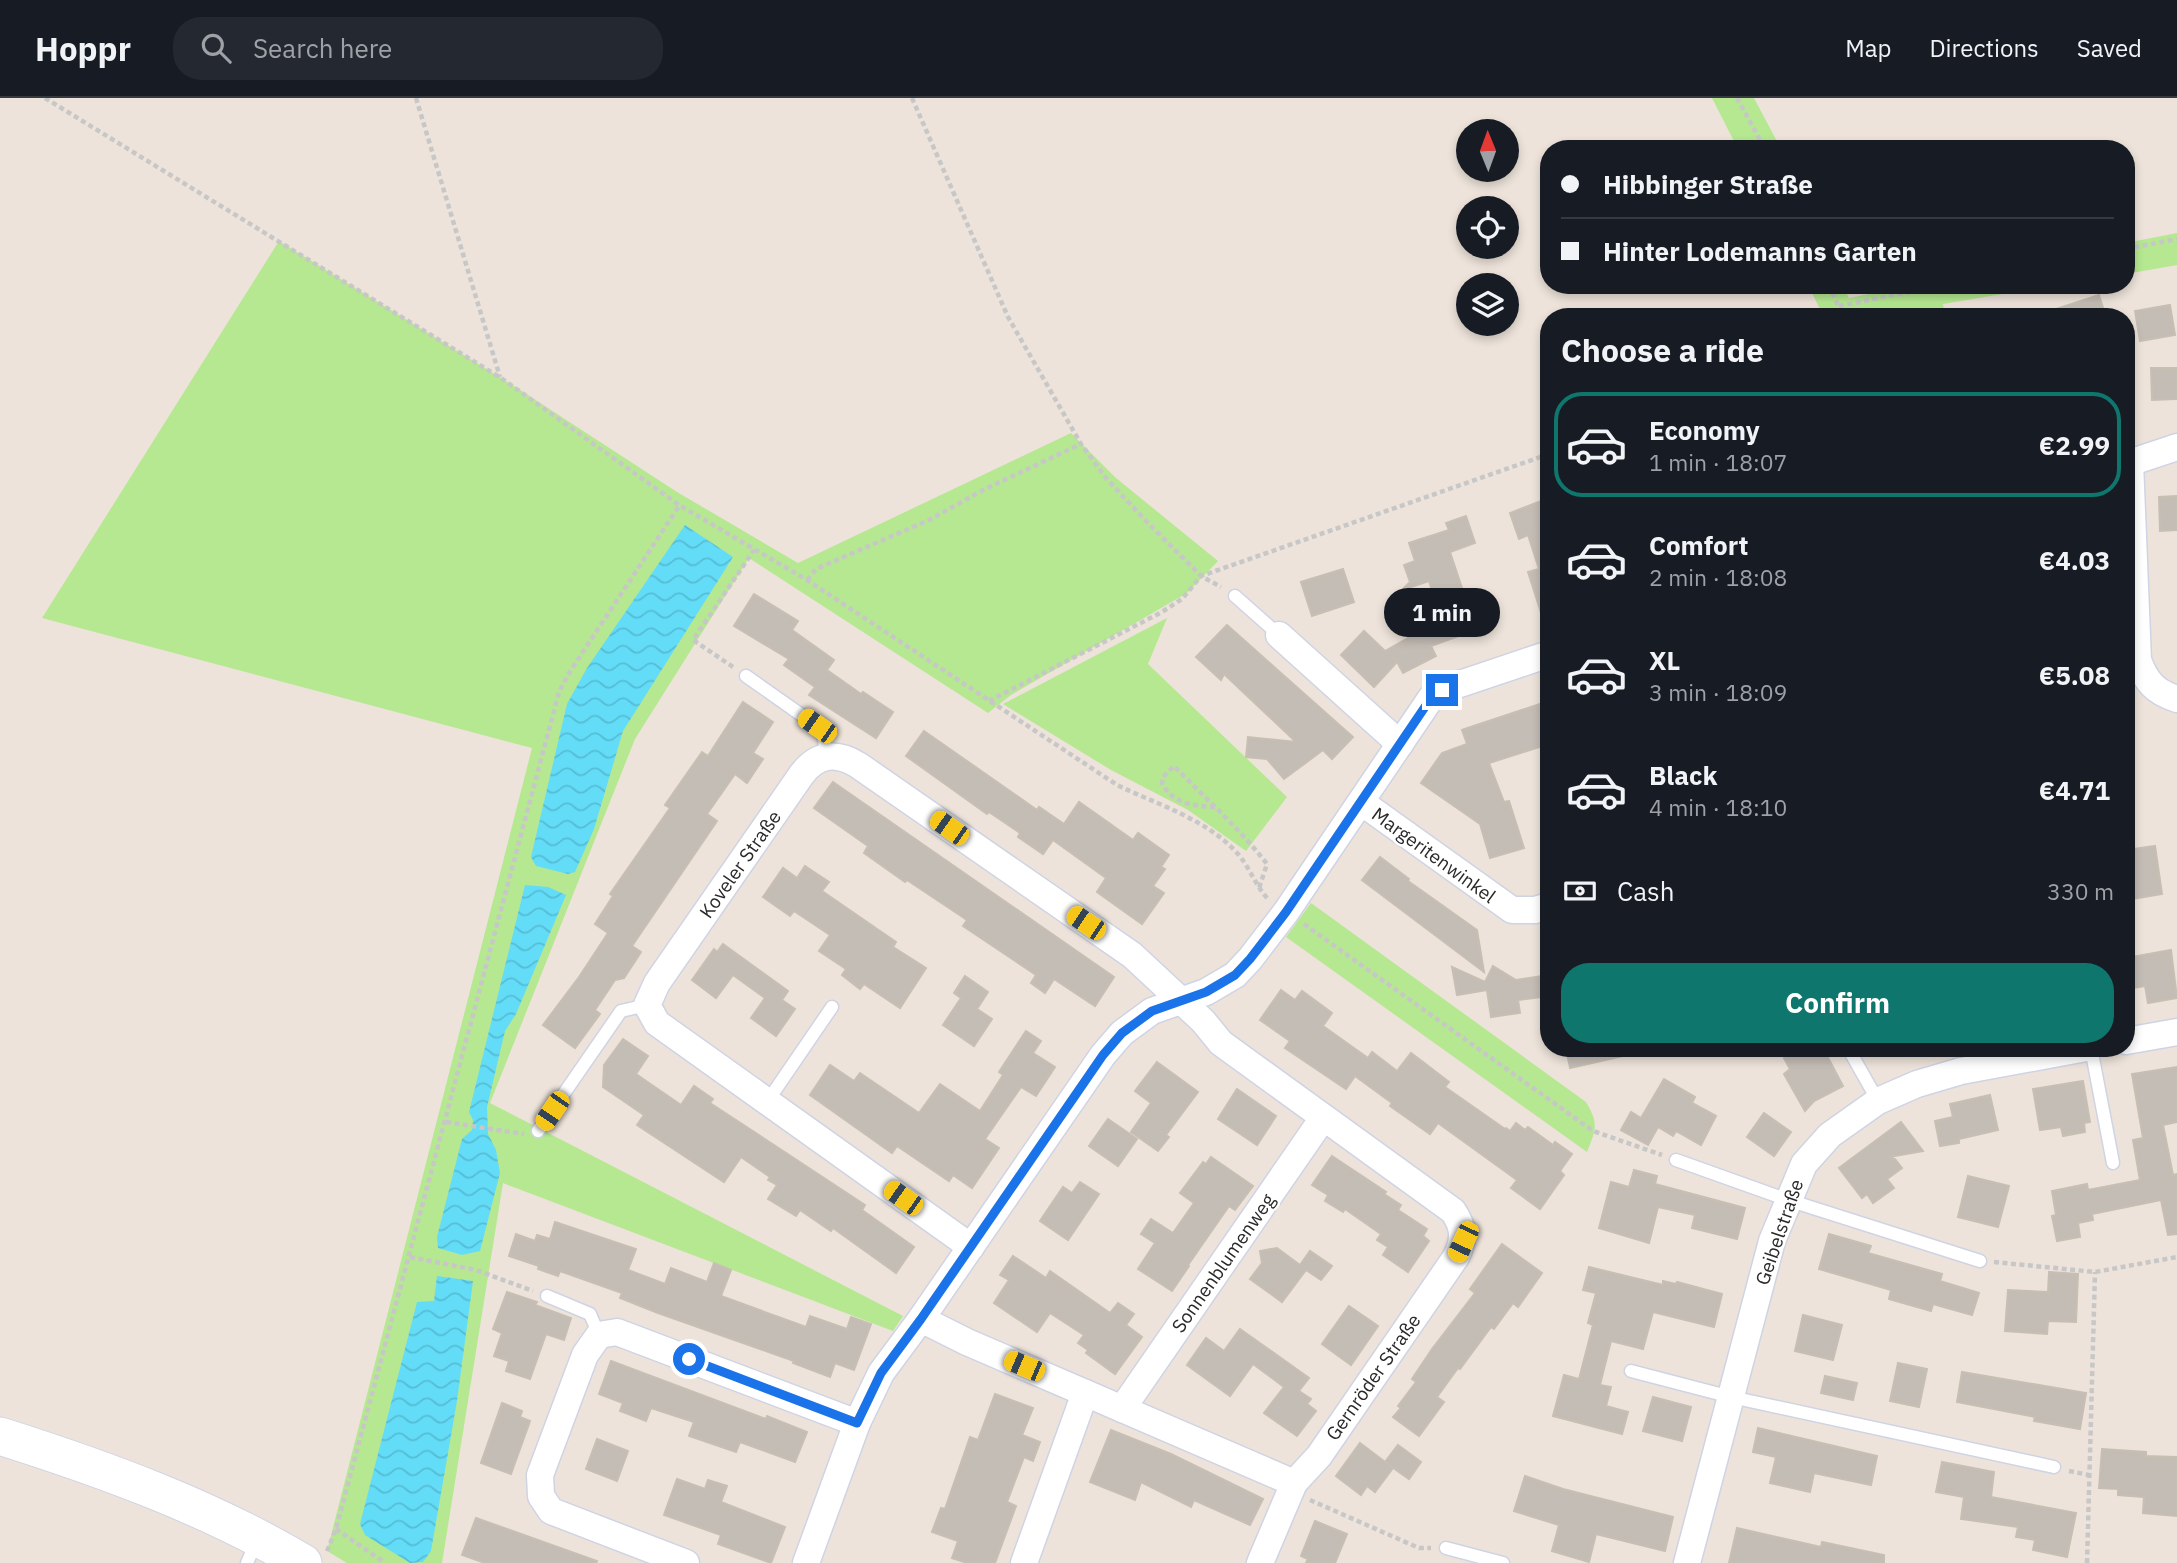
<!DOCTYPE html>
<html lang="en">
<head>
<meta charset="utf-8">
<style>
  body { margin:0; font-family:"IBM Plex Sans",sans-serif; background:#242831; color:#f1f3f6; height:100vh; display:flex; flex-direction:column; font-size:26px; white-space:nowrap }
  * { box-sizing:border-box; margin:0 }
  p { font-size:23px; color:#9ea1a6 }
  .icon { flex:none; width:38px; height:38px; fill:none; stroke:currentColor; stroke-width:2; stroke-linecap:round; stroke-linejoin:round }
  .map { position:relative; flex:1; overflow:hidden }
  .side { position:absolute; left:1540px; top:210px; width:595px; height:749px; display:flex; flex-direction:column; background:#171b24; border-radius:28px; box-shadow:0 4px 10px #0003 }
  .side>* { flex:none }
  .banner { position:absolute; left:1540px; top:42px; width:595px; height:154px; border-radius:28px; box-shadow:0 4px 10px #0003; display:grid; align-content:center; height:154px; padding:0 21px; background:#171b24 }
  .needle { width:46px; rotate:359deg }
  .fabs { position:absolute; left:1456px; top:21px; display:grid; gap:14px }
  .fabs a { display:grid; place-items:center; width:63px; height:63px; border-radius:50%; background:#171b24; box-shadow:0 4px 10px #0003; font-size:35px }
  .end { position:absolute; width:32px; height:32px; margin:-16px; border:9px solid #1a73e8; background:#fff; box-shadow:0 0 0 4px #fff }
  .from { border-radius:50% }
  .bubble { position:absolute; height:49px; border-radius:24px; background:#171b24; box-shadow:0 4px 10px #0003; font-size:23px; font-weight:700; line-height:49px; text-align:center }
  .car { position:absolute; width:21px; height:42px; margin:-21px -10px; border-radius:9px; box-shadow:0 0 5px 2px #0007; background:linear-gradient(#f5c518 24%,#345 0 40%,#f5c518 0 76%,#345 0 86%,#f5c518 0) }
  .banner b { display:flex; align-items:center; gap:24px; height:66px; font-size:26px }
  .banner b+b { border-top:2px solid #363941 }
  .banner i { width:18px; height:18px; background:#f1f3f6 }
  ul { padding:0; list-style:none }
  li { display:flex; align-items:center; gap:21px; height:105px; margin:0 14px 10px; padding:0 7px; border:4px solid transparent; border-radius:28px }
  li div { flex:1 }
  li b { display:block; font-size:26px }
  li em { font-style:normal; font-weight:700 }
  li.on { border-color:#0f766e }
  li>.icon { width:63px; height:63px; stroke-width:1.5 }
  h2 { padding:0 21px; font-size:32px; line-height:84px }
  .pay { display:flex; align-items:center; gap:18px; height:77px; padding:0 21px; font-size:26px }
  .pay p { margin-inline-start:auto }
  .primary-button { display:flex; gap:14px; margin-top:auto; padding:14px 21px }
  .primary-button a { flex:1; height:80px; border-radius:28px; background:#0f766e; color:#fff; font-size:28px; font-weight:700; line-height:80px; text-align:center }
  header { display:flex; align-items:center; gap:42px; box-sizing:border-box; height:98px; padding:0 35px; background:#171b24; border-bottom:2px solid #363941 }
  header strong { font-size:33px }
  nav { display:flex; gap:38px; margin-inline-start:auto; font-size:24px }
  .search { width:490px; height:63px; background:#242831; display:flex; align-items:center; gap:18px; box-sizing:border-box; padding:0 24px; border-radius:28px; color:#9ea1a6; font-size:26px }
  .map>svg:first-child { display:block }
</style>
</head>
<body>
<header>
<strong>Hoppr</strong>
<div class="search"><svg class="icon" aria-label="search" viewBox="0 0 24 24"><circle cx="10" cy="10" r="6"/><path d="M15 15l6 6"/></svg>Search here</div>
<nav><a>Map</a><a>Directions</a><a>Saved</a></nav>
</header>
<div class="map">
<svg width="2177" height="1465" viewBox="0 0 2177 1465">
  <defs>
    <pattern id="water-waves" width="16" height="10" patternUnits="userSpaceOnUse" patternTransform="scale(1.75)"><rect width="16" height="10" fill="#63dcf8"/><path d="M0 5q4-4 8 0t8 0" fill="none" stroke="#56bdd5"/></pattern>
  </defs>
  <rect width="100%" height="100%" fill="#ede3da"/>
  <g fill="#b5e891">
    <path d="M1712,0h42l27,51h-43z"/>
    <path d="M2177,135v32l-51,9v-31z"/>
    <path d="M279,143l232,143 166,108 121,71 273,-130 45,45 102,83 -31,32 -176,102 -23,18 -239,-155 -114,181 -145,364 413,213 -10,15 -390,-148 -61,380h-95l-20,-12 205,-803 -490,-130z"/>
    <path d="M1808,187h34l7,13 65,-13h142l-113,19 2,13h-121z"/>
    <path d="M1167,520l-19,46 139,133 -41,54 -58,-41 -77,-40 -108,-66z"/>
    <path d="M1311,805l275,199c13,22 10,27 1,50l-301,-215z"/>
  </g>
  <g fill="url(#water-waves)">
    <path d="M685,427l48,32 -110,174 -29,98 -19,43 -7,2 -32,-8 -5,-9 36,-153 20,-36z"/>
    <path d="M525,787l23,2 18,8 -50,119 -11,17 -18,76 1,27 8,16 4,23 -20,78 -18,4 -24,-7 -1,-11 25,-98 10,-9 1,-10 -4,-8z"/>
    <path d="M437,1178l36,5 -16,120 -26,150 -8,11 -13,1 -45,-28 -5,-11 57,-222 17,-1z"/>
  </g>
  <g fill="#c4bdb6" stroke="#c8bfb3" stroke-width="2">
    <path d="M2099,197l7,22h-61l-1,-4z"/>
    <path d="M2170,207l5,30 -35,6 -5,-30z"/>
    <path d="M2151,270h26v31l-25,1z"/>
    <path d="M2177,398v34l-17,1 -1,-34z"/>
    <path d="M1549,400v127h-4l-17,-53 11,-3 -11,-34 -9,4 -9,-26z"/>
    <path d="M1466,418l9,27 -25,9 16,48 5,-1 10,29 -50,18 5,10 -33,17 -8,-15h-2l4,4 -23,25 -33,-32 23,-24 21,20 56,-32 -12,-38 -27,9 8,-8 -6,-17 11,-4 -6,-18 40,-13 -3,-7z"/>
    <path d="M1343,471l11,33 -42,14 -11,-34z"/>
    <path d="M754,496l44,27 -6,9 42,30 -7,10 34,24 2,-2 30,20 -17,26 -67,-43 6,-8 -31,-22 5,-6 -55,-33z"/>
    <path d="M1227,527l126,112 -21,22 -9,-9 -39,29 -17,-20 -21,-2 2,-20 48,5 -72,-68 -3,6 -25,-23z"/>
    <path d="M1549,603v43l-60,19 15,39 5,-1 15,47 -34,10 -10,-34 -59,-41 21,-30 25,-9 -5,-14z"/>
    <path d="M743,604l30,20 -20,31 10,6 -16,24 -12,-9 -28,40 10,7 -85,125 9,6 -17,26 -9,2 -20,30 5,4 -25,34 -32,-23 36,-48 29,-44 -13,-9 18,-28 -3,-2 60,-86 -5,-3 37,-53 6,4z"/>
    <path d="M924,633l113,79 2,-3 25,17 15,-22 54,38 5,-7 31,22 -8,12 4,2 -12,17 11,7 -22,31 -45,-32 9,-14 -53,-38 -10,14 -25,-17 2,-4 -31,-21 -2,2 -81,-58z"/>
    <path d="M833,684l281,195 -19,29 -41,-27 -9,14 -14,-10 5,-8 -73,-49 4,-6 -60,-40 -2,2 -41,-29 4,-7 -54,-38z"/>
    <path d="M2155,748l7,48 -36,6v-50z"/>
    <path d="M1380,759l29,22 -1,2 69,49 7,42 -122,-92z"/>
    <path d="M805,768l24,16 -7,9 74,51 -3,5 33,21 -26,40 -36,-24 -4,5 -18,-14 4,-6 -27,-18 11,-16 -36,-24 -4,5 -27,-19 20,-29 14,10z"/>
    <path d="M723,846l65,47 -6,9 13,9 -19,27 -25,-18 14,-20 -32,-23 -17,23 -24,-18 22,-31 3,3z"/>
    <path d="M2171,852l6,48 -29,5 -3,-17 -19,3v-31z"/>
    <path d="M1493,868l23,14 33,-5v21l-31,4 2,13 -29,4 -4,-27 -30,5 -5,-28 33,15z"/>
    <path d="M965,878l23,16 -11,17 15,10 -18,27 -31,-21 18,-27 -7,-5z"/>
    <path d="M1281,892l14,10 7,-9 30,22 -9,13 45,32 4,-6 25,19 14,-18 38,29 -4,5 60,42 1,-1 4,3 6,-8 9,7 3,-3 25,18 2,-3 17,12 -12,17 4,4 -24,34 -29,-21 6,-8 -79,-57 -8,11 -40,-28 2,-3 -37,-27 -9,13 -61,-41 5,-7 -30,-21z"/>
    <path d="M1026,933l15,10 -8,12 22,14 -19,29 -15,-9 -36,52 14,9 -27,40 -19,-13 -4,6 -52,-35 -5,7 -82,-58 20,-30 24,16 6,-8 59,40 21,-29 40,27 23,-36 -4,-3z"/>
    <path d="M623,941l25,17 -12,18 45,31 13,-19 19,13 -3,4 155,102 -3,5 52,37 -18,26 -63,-45 -2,3 -31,-21 -4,6 -28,-17 9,-14 -9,-5 2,-3 -29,-20 -17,25 -87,-57 7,-10 -41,-28 1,-22z"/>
    <path d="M1566,950h56l1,8 -53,12z"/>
    <path d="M1801,950h22l20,38 -29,15 -9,10 -21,-37 6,-5 -6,-11z"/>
    <path d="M1157,964l41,30 -32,43 3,2 -11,14 -27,-19 20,-29 -16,-12z"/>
    <path d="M2177,969v55l-14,3 10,50 4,-1v60l-9,1 -7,-35 -69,14 1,6 -15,3 2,14 -23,4 -5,-25 4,-1 -4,-24 35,-7 1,6 52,-10 -7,-40 10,-2 -11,-64z"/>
    <path d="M1664,981l31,18 -3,6 24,13 -15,29 -25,-14 -3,5 -15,-9 -10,18 -27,-15 10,-18 10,6z"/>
    <path d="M2083,983l7,41 -6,1 1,9 -22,4 -2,-9 -21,3 -7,-41z"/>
    <path d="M1237,991l39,27 -19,29 -39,-26z"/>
    <path d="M1990,997l8,35 -39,9v4l-19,3 -5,-25 18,-4 -3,-13z"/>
    <path d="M1764,1015l27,19 -17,24 -27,-19z"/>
    <path d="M1108,1021l29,20 -19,27 -29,-20z"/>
    <path d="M1901,1024l22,29 -34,6 6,2 7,9 -15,11 7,9 -21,15 -6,-9 -5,4 -23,-30z"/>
    <path d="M1332,1058l54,36 -2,2 17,11 -3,5 29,19 -4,7 6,5 -21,31 -25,-17 5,-8 -11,-7 4,-6 -36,-25 -2,3 -18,-11 3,-6 -16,-10z"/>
    <path d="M1211,1059l42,29 -18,24 -6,-4 -41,59 1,1 -17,25 -34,-22 17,-26 -14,-9 10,-15 22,14 21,-30 -14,-10 23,-31 3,2z"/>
    <path d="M1634,1072l23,6 -2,8 90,24 -8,31 -45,-11 3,-13 -37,-8 -9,36 -50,-15 12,-46 18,5z"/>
    <path d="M1968,1078l41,10 -11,41 -40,-10z"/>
    <path d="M1080,1084l19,12 -31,46 -28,-19 23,-34 9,6z"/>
    <path d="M555,1124l81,27 -8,21 37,14 6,-16 36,14 7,-19 17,7 -10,26 85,31 4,-11 37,13 4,-12 20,7 -17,46 -19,-7 -5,14 -37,-14 1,-2 -136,-48 -38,-15 2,-5 -62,-22 -2,5 -20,-7 1,-3 -30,-10 7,-22 19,7 2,-6 13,4z"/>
    <path d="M1829,1136l42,12 -3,7 74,21 -2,7 39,12 -7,22 -39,-11 -2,7 -42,-12 2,-9 -72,-21z"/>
    <path d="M1502,1146l40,29 -24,34 -5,-4 -19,26 -3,-2 -31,42 -2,-1 -21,29 7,5 -25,34 -26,-19 8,-9 -3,-2 18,-24 -4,-3 20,-30 43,-56 -5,-4z"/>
    <path d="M1277,1150l23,17 10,-14 22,15 -11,14 -15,-10 -24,32 -32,-23 12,-16 -2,-12z"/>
    <path d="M1013,1158l33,22 4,-7 60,42 8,-10 16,11 -8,11 16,12 -27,37 -29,-21 2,-3 -10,-7 6,-8 -34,-22 -13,19 -43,-29 15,-23 -9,-5z"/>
    <path d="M1589,1169l74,18v-4l13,3 1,-2 45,12 -8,33 -61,-15 -10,37 -32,-8 -11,44 11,2 -5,19 22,6 -6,22 -69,-18 11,-41 15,4 14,-54 -5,-2 8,-30 -13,-3z"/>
    <path d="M2049,1174l29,2 -2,48 -28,-1 -1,13 -42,-3 3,-41 40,2z"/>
    <path d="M507,1194l30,10 -2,3 36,13 -7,22 -18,-6 -16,45 -24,-8 3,-10 -15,-5 8,-23 -9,-4z"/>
    <path d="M1349,1208l29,20 -27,39 -29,-21z"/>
    <path d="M1803,1217l39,10 -9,35 -38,-9z"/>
    <path d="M1240,1231l69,49 -10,13 12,8 -4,5 9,7 -19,25 -33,-23 20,-26 -31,-23 -23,32 -43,-31 19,-27 18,13z"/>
    <path d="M611,1263l155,58 1,-3 40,16 -12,30 -55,-20 -4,10 -47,-16 5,-14 -43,-14 -5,13 -26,-10 3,-8 -24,-9z"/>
    <path d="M1898,1265l29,6 -8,38 -29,-6z"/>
    <path d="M1962,1274l124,21 -6,36 -46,-8 1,-4 -78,-15z"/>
    <path d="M1825,1278l32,7 -4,17 -32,-7z"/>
    <path d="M995,1296l38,14 -11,27 18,7 -7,19 -9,-4 -17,45 9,4 -21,57h-28l-15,-5 6,-17 -26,-9 9,-24 4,1 25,-72 8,3z"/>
    <path d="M1653,1299l38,10 -9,34 -39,-10z"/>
    <path d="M502,1305l20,8 -2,6 10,4 -19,53 -30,-11z"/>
    <path d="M1758,1330l119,28 -6,29 -57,-12 -4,19 -40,-9 6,-26 -23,-5z"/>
    <path d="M1111,1332l60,24 92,45 -13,26 -56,-25 -3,7 -50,-25 -6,18 -45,-18z"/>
    <path d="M597,1341l31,12 -11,30 -31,-12z"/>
    <path d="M1360,1345l33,25 -18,24 -8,-6 -6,9 -25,-19z"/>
    <path d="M1398,1347l23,17 -12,17 -24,-17z"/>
    <path d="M2102,1351l44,3v4l31,1v59l-34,-3 1,-16 -26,-2v-6l-19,-1z"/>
    <path d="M1942,1364l52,10 -3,25 85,16 -9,44 -34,-7 2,-10 -19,-3 2,-10 -57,-8 3,-22 -28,-5z"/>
    <path d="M1525,1378l38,13 110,28 -8,34 -69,-17 -7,28 -37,-11 7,-26 -45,-14z"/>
    <path d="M677,1381l28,10 3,-9 19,6 -6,16 64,25 -14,36 -53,-19 3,-9 -57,-20z"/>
    <path d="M476,1420l121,43 -1,2h-111l-23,-8z"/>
    <path d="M1315,1423l32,13 -12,29h-29l2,-4 -7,-3z"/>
    <path d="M1737,1430l84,19 1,-5 62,13v8h-155z"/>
  </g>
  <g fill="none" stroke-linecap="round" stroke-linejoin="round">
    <g stroke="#cfd4e4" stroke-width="15">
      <g id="lane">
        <path d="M1235,498l44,39"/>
        <path d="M746,578l71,50 7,13 2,17"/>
        <path d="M1848,950l30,53"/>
        <path d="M2091,950l22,115"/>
        <path d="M767,1004l65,-95"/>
        <path d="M538,1033l83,-120 26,-6"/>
        <path d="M1676,1062l112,40 192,61"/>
        <path d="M547,1198l43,18 9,21"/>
        <path d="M1631,1273l100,26 323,70"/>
        <path d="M1446,1450l57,15"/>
        <path d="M247,1465l9,-21"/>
      </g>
    </g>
    <g stroke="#cfd4e4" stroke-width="29">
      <g id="street">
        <path d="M2130,364l8,198c8,22 17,32 39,39"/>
        <path d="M2126,366l51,-17"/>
        <path d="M1279,537l121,109"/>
        <path d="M1361,704l151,108h23l14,-4"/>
        <path d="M2126,943l51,-9"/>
        <path d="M971,1149l-314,-224 -10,-18 10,-22 145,-209c16,-21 35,-22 56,-9l274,190 71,66 18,22 232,168c11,16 12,28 3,46l-137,199 -25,27 -34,80"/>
        <path d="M921,1221l46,23 327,141"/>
        <path d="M1122,1311l201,-291"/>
        <path d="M686,1465l-135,-52 -10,-15 -1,-21 45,-120 14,-20 18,-3 240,91"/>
        <path d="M806,1465l51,-140 24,-50 40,-54 182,-264 19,-22 30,-22 54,-19 29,-17 15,-16 36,-47 145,-214 11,-8 107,-36"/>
        <path d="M1024,1465l61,-170"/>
        <path d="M1687,1465l85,-322 32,-77 26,-29 48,-34 39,-17 44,-13 125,-23"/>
      </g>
    </g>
    <g stroke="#cfd4e4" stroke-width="39">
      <path id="secondary" d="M0,1338c104,33 209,71 303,127"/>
    </g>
    <g stroke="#c7c7c7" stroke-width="4.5" stroke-dasharray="5 3.5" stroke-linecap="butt">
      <path d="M45,0l456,280 178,127 128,75 310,205c41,20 90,34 121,69 12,14 17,31 30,45"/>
      <path d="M416,0l84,279"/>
      <path d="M912,0l96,219 73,127 25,34 37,40 58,58 20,11"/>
      <path d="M1737,0l28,51"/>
      <path d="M2126,151l51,-10"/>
      <path d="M1829,187l14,32"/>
      <path d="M1839,208l106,-21"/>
      <path d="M807,482l9,-11 113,-49 56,-31 96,-45"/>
      <path d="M733,569l-40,-27 61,-90"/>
      <path d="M989,603l173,-89 20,-13 19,-23 348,-122"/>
      <path d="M1215,709c-21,-1 -42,-3 -53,-24l1,-6 11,-11c31,32 65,62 93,98l-8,24"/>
      <path d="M1304,826l289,207 69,24"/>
      <path d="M446,1024l78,12"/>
      <path d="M410,1159l66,13 57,21"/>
      <path d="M1994,1164l101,10 82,-15"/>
      <path d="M2069,1373l20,4"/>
      <path d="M1310,1402l109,48h12"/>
      <path d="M336,1431l49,34"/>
      <path d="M327,1453l9,-22 223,-837 10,-19 110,-167"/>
      <path d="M2087,1465l8,-291"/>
    </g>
    <use href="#lane" stroke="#fff" stroke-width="12"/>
    <use href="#street" stroke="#fff" stroke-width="26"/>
    <use href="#secondary" stroke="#fff" stroke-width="37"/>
  </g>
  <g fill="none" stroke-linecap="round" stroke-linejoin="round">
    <path stroke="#1a73e8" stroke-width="9" d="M689,1261l168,64 24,-50 40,-54 182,-264 19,-22 30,-22 54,-19 29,-17 15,-16 36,-47 145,-214 11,-8"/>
  </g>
  <g text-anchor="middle" stroke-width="5" stroke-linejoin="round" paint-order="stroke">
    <g font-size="19" fill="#292929" stroke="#fff">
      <text transform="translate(1434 757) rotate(36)" y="7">Margeritenwinkel</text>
      <text transform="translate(740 766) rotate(-55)" y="7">Koveler Straße</text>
      <text transform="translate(1779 1134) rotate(-71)" y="7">Geibelstraße</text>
      <text transform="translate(1223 1165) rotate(-55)" y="7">Sonnenblumenweg</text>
      <text transform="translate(1373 1279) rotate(-55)" y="7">Gernröder Straße</text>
    </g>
  </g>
</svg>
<div class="fabs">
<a><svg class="needle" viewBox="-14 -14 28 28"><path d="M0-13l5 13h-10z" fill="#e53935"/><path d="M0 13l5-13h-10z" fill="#9ea1a6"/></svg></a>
<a><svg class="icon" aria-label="locate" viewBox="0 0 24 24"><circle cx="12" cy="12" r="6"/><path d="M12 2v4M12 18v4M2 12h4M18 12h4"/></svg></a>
<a><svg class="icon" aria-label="layers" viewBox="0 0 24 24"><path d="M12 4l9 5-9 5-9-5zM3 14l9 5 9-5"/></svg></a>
</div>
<i class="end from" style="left:689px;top:1261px"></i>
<i class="end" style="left:1442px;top:592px"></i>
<div class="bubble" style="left:1384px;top:490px;width:116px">1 min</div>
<i class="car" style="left:817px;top:628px;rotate:305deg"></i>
<i class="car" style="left:949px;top:730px;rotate:305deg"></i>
<i class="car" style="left:1086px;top:825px;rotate:304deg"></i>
<i class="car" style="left:552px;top:1013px;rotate:214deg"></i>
<i class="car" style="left:903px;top:1100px;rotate:305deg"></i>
<i class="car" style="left:1463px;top:1144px;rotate:205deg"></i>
<i class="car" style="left:1024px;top:1268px;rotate:293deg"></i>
<div class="banner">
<b><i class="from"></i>Hibbinger Straße</b>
<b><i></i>Hinter Lodemanns Garten</b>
</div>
<section class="side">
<h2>Choose a ride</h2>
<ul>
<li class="on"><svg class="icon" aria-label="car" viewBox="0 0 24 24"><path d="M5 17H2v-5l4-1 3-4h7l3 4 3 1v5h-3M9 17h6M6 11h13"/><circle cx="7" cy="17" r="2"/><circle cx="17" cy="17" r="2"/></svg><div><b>Economy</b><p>1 min · 18:07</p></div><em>€2.99</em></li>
<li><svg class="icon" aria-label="car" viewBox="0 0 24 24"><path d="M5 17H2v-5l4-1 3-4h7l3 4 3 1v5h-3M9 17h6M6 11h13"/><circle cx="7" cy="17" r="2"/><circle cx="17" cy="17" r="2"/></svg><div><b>Comfort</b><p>2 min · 18:08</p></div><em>€4.03</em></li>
<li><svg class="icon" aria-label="car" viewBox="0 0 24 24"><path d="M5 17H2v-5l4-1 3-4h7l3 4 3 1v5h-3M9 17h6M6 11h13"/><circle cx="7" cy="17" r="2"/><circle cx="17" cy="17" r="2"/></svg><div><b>XL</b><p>3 min · 18:09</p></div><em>€5.08</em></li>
<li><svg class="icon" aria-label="car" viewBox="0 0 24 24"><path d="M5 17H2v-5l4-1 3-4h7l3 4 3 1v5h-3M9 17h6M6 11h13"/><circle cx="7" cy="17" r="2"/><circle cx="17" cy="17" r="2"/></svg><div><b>Black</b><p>4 min · 18:10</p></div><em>€4.71</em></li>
</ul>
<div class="pay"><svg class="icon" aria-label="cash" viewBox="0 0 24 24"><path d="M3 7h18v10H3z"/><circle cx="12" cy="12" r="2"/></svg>Cash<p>330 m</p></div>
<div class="primary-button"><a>Confirm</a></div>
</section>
</div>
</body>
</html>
